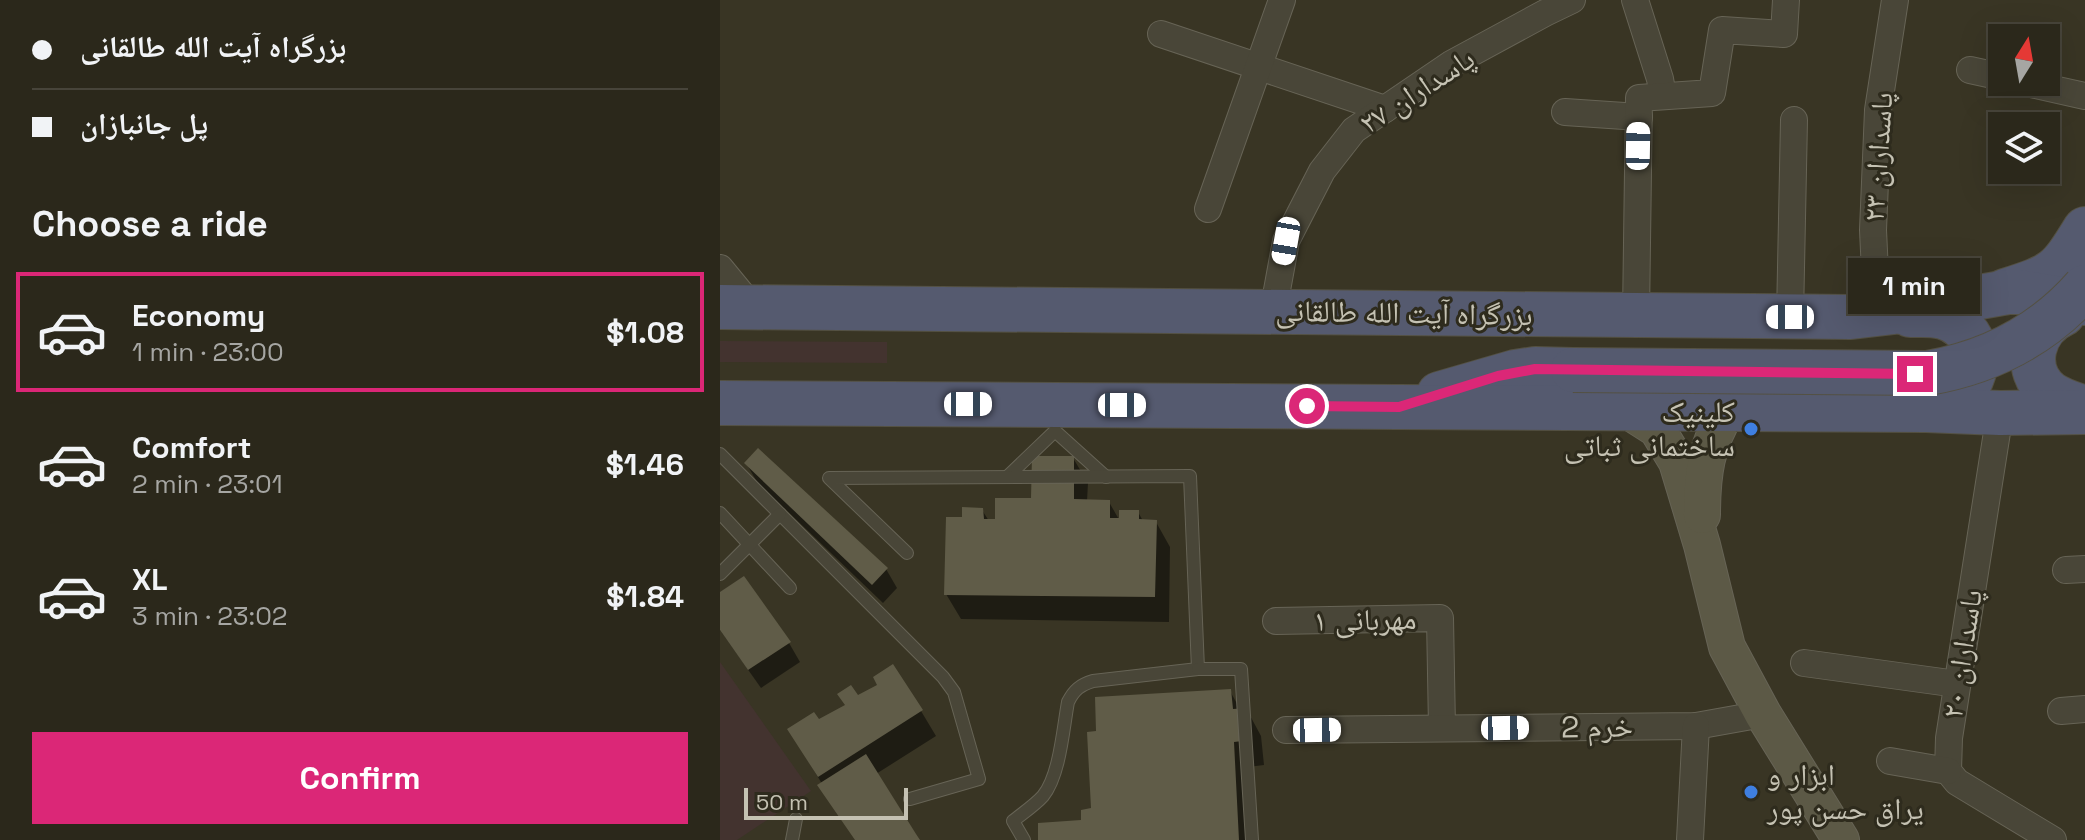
<!DOCTYPE html>
<html lang="en">
<head>
<meta charset="utf-8">
<style>
  body { margin:0; font-family:"Space Grotesk","Noto Naskh Arabic",sans-serif; background:#373428; color:#f1f3f6; height:100vh; display:flex; flex-direction:column; font-size:30px; white-space:nowrap }
  * { box-sizing:border-box; margin:0 }
  p { font-size:26px; color:#a6a6a3 }
  .icon { flex:none; width:44px; height:44px; fill:none; stroke:currentColor; stroke-width:2; stroke-linecap:round; stroke-linejoin:round }
  .map { position:relative; flex:1; overflow:hidden }
  .sheet { display:flex; flex-direction:column; background:#2b281b; width:720px }
  .sheet>* { flex:none }
  .banner { display:grid; align-content:center; height:176px; padding:0 32px; background:#2b281b }
  .needle { width:52px; rotate:11deg }
  .buttons { position:absolute; left:1268px; top:24px; display:grid; gap:16px }
  .buttons a { display:grid; place-items:center; width:72px; height:72px; border-radius:0px; background:#2b281b; box-shadow:0 8px 32px #0002,0 0 0 2px #47443a; font-size:40px }
  .scale { position:absolute; left:24px; bottom:20px; width:164px; box-sizing:border-box; padding-left:8px; border:4px solid #c5c2b3; border-top:0; font-size:22px; line-height:28px; white-space:nowrap; color:#c5c2b3; -webkit-text-stroke:6px #2e2b1d; paint-order:stroke }
  .end { position:absolute; width:36px; height:36px; margin:-18px; border:10px solid #db2777; background:#fff; box-shadow:0 0 0 4px #fff }
  .from { border-radius:50% }
  .bubble { position:absolute; height:56px; border-radius:0px; background:#2b281b; box-shadow:0 8px 32px #0002,0 0 0 2px #47443a; font-size:26px; font-weight:700; line-height:56px; text-align:center }
  .car { position:absolute; width:24px; height:48px; margin:-24px -12px; border-radius:10px; box-shadow:0 0 6px 2px #0007; background:linear-gradient(#fff 24%,#345 0 40%,#fff 0 76%,#345 0 86%,#fff 0) }
  .banner b { display:flex; align-items:center; gap:28px; height:76px; font-size:30px }
  .banner b+b { border-top:2px solid #47443a }
  .banner i { width:20px; height:20px; background:#f1f3f6 }
  ul { padding:0; list-style:none }
  li { display:flex; align-items:center; gap:24px; height:120px; margin:0 16px 12px; padding:0 16px; border:4px solid transparent; border-radius:0px }
  li div { flex:1 }
  li b { display:block; font-size:30px }
  li em { font-style:normal; font-weight:700 }
  li.current { border-color:#db2777 }
  li>.icon { width:72px; height:72px; stroke-width:1.5 }
  h2 { padding:0 32px; font-size:36px; line-height:96px }
  .button { display:flex; gap:16px; margin-top:auto; padding:16px 32px }
  .button a { flex:1; height:92px; border-radius:0px; background:#db2777; color:#fff; font-size:32px; font-weight:700; line-height:92px; text-align:center }
  main { display:flex; flex:1; min-height:0 }
  .map>svg:first-child { display:block }
</style>
</head>
<body>
<main>
<section class="sheet">
<div class="banner">
<b><i class="from"></i>بزرگراه آیت الله طالقانی</b>
<b><i></i>پل جانبازان</b>
</div>
<h2>Choose a ride</h2>
<ul>
<li class="current"><svg class="icon" aria-label="car" viewBox="0 0 24 24"><path d="M5 17H2v-5l4-1 3-4h7l3 4 3 1v5h-3M9 17h6M6 11h13"/><circle cx="7" cy="17" r="2"/><circle cx="17" cy="17" r="2"/></svg><div><b>Economy</b><p>1 min · 23:00</p></div><em>$1.08</em></li>
<li><svg class="icon" aria-label="car" viewBox="0 0 24 24"><path d="M5 17H2v-5l4-1 3-4h7l3 4 3 1v5h-3M9 17h6M6 11h13"/><circle cx="7" cy="17" r="2"/><circle cx="17" cy="17" r="2"/></svg><div><b>Comfort</b><p>2 min · 23:01</p></div><em>$1.46</em></li>
<li><svg class="icon" aria-label="car" viewBox="0 0 24 24"><path d="M5 17H2v-5l4-1 3-4h7l3 4 3 1v5h-3M9 17h6M6 11h13"/><circle cx="7" cy="17" r="2"/><circle cx="17" cy="17" r="2"/></svg><div><b>XL</b><p>3 min · 23:02</p></div><em>$1.84</em></li>
</ul>
<div class="button"><a>Confirm</a></div>
</section>
<div class="map">
<svg width="1365" height="840" viewBox="0 0 1365 840">
  <rect width="100%" height="100%" fill="#393524"/>
  <g fill="#43332f">
    <path d="M0,341l167,1v21l-167,-1z"/>
    <path d="M0,662l91,129 -74,49h-17z"/>
  </g>
  <g fill="#0007">
    <path d="M353,458l15,25 -1,18 22,1 12,21 17,-11 5,9 13,1 14,25 -1,75 -208,-3 -15,-25 18,-75 18,-9 7,11h8l36,-21z"/>
    <path d="M26,463l140,106 11,19 -14,15 -126,-121z"/>
    <path d="M0,595l69,48 11,19 -39,26 -41,-58z"/>
    <path d="M510,691l11,20 6,-1 14,26 3,29 -16,2 3,73h-211l43,-18 10,-13z"/>
    <path d="M138,698l63,13 15,25 -60,38 41,66h-61l-52,-86 14,-32z"/>
  </g>
  <g fill="#605c48">
    <path d="M38,448l130,120 -16,17 -128,-122z"/>
    <path d="M312,456h42v43l36,1v18h9v-8h20v9l18,1 -2,77 -211,-2 2,-78h16v-10l21,1 1,11h11v-21h36z"/>
    <path d="M24,576l47,66 -43,28 -28,-40v-38z"/>
    <path d="M173,664l30,46 -105,67 -31,-48 27,-17 5,7 26,-14 -8,-11 14,-9 7,10 19,-10 -4,-8z"/>
    <path d="M511,689l2,20 15,-1 3,32 -17,2 5,98h-201v-17l43,-3v-10l10,-2 -4,-76 9,-1 -1,-34z"/>
    <path d="M146,754l50,80 4,6h-65l-38,-55z"/>
  </g>
  <g fill="none" stroke-linecap="round" stroke-linejoin="round">
    <g stroke="#676456" stroke-width="14">
      <g id="lane">
        <path d="M0,454l223,223 11,15 25,87 -69,20"/>
        <path d="M287,477l48,-46 51,46"/>
        <path d="M0,513l70,75"/>
        <path d="M187,553l-78,-75 361,-2 8,193 -105,12c-13,4 -19,9 -25,21 -5,27 -8,73 -25,94 -8,9 -20,17 -30,25l11,19"/>
        <path d="M0,574l60,-60"/>
        <path d="M478,669h43l11,171"/>
        <path d="M72,840l4,-21"/>
      </g>
    </g>
    <g stroke="#676456" stroke-width="28">
      <g id="street">
        <path d="M915,0l25,79 3,17"/>
        <path d="M441,34l224,75"/>
        <path d="M1250,70l32,7"/>
        <path d="M1302,82l63,14"/>
        <path d="M845,112l74,5"/>
        <path d="M488,209l74,-209"/>
        <path d="M0,268l32,39"/>
        <path d="M553,312l13,-71 36,-70 32,-41 97,-66 94,-51 27,-13"/>
        <path d="M1157,314l-4,-84 5,-120 17,-110"/>
        <path d="M916,315l3,-217 73,-5 10,-63 62,4 2,-34"/>
        <path d="M1070,317l4,-197"/>
        <path d="M1280,413l-51,325 -1,33 9,11 96,58"/>
        <path d="M1346,570l19,-1"/>
        <path d="M556,621l164,-3 2,110"/>
        <path d="M1084,663l153,21"/>
        <path d="M1341,711l24,-2"/>
        <path d="M566,730l410,-4 67,-12"/>
        <path d="M1170,761l58,10"/>
        <path d="M970,840l6,-114"/>
      </g>
    </g>
    <g stroke="#676456" stroke-width="38">
      <g id="secondary">
        <path d="M904,408l33,21 20,33 25,83 25,102 36,67 78,126"/>
        <path d="M982,515c0,-42 4,-70 26,-106"/>
      </g>
    </g>
    <g stroke="#545143" stroke-width="46">
      <g id="highway">
        <path d="M1285,291c50,-16 53,-18 80,-62"/>
        <path d="M0,307l1131,10 43,-5 114,-20h11l66,11"/>
        <path d="M1343,314c-31,14 -42,56 -13,79 10,7 23,11 35,15"/>
        <path d="M1190,315c11,0 22,-1 33,2 37,11 42,52 18,78"/>
        <path d="M719,394l76,-22 20,-3 38,1"/>
        <path d="M0,403l1206,7 74,3 85,-1"/>
      </g>
    </g>
    <use href="#lane" stroke="#494638" stroke-width="12"/>
    <use href="#street" stroke="#494638" stroke-width="26"/>
    <use href="#secondary" stroke="#5c5946" stroke-width="36"/>
    <use href="#highway" stroke="#555a6f" stroke-width="44"/>
    <g stroke="#545143" stroke-width="46" stroke-linecap="butt">
      <path id="highway-bridge" d="M853,370l355,3c63,-11 115,-38 157,-86"/>
    </g>
    <use href="#highway-bridge" stroke="#555a6f" stroke-width="44"/>
  </g>
  <g fill="none" stroke-linecap="round" stroke-linejoin="round">
    <path stroke="#db2777" stroke-width="10" d="M587,406l92,1 99,-31 37,-7 380,5"/>
  </g>
  <g fill="#3f7fe0" stroke="#2e2b1d" stroke-width="3">
    <circle cx="1031" cy="429" r="8"/>
    <circle cx="1031" cy="792" r="8"/>
  </g>
  <g text-anchor="middle" stroke-width="6" stroke-linejoin="round" paint-order="stroke">
    <g font-size="30" fill="#c5c2b3" stroke="#2e2b1d">
      <text transform="translate(697 91) rotate(-33)" y="10">پاسداران ۲۷</text>
      <text transform="translate(1158 157) rotate(-86)" y="10">پاسداران ۲۳</text>
      <text transform="translate(684 313) rotate(1)" y="10">بزرگراه آیت الله طالقانی</text>
      <text transform="translate(645 620) rotate(-1)" y="10">مهربانی ۱</text>
      <text transform="translate(1242 654) rotate(-81)" y="10">پاسداران ۲۰</text>
      <text transform="translate(877 727) rotate(-1)" y="10">خرم 2</text>
    </g>
    <g font-size="30" fill="#c5c2b3" stroke="#2e2b1d" text-anchor="end">
      <text x="1015" y="422">کلینیک<tspan x="1015" dy="34">ساختمانی ثباتی</tspan></text>
      <text x="1047" y="785" text-anchor="start">ابزار و<tspan x="1047" dy="34">یراق حسن پور</tspan></text>
    </g>
  </g>
</svg>
<div class="buttons">
<a><svg class="needle" viewBox="-14 -14 28 28"><path d="M0-13l5 13h-10z" fill="#e53935"/><path d="M0 13l5-13h-10z" fill="#a6a6a3"/></svg></a>
<a><svg class="icon" aria-label="layers" viewBox="0 0 24 24"><path d="M12 4l9 5-9 5-9-5zM3 14l9 5 9-5"/></svg></a>
</div>
<div class="scale">50 m</div>
<i class="end from" style="left:587px;top:406px"></i>
<i class="end" style="left:1195px;top:374px"></i>
<div class="bubble" style="left:1128px;top:258px;width:132px">1 min</div>
<i class="car" style="left:918px;top:146px;rotate:1deg"></i>
<i class="car" style="left:566px;top:241px;rotate:190deg"></i>
<i class="car" style="left:1070px;top:317px;rotate:270deg"></i>
<i class="car" style="left:248px;top:404px;rotate:90deg"></i>
<i class="car" style="left:402px;top:405px;rotate:90deg"></i>
<i class="car" style="left:785px;top:728px;rotate:89deg"></i>
<i class="car" style="left:597px;top:730px;rotate:89deg"></i>
</div>
</main>
</body>
</html>
